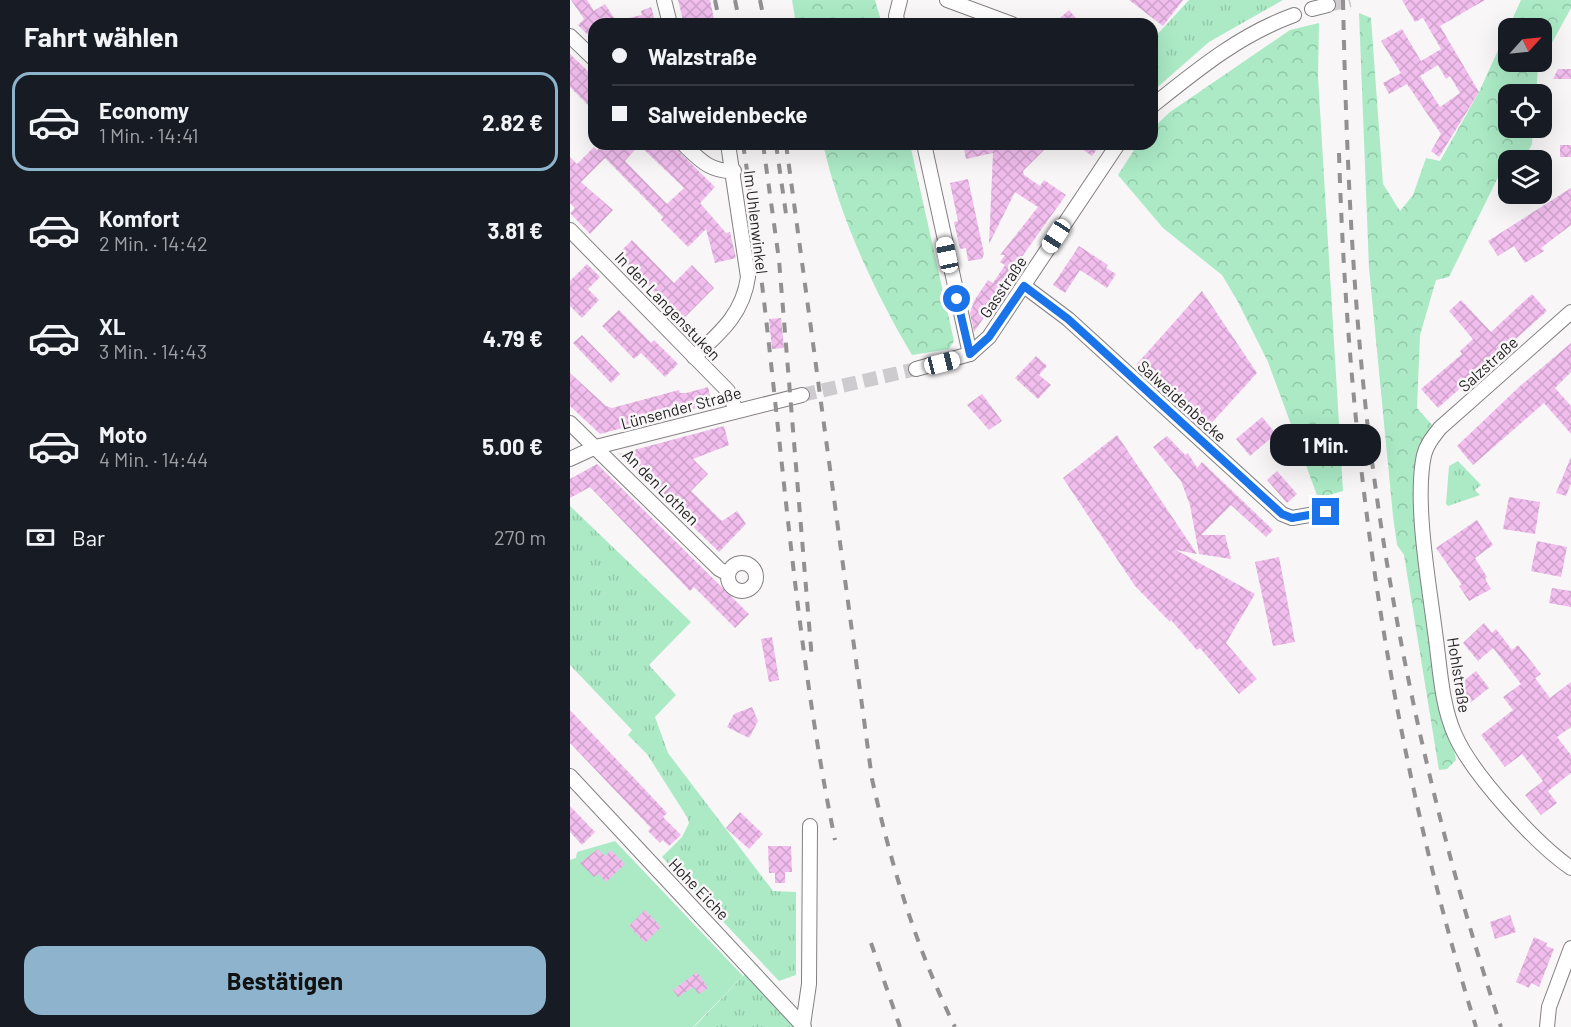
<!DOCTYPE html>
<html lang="de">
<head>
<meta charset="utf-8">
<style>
  body { margin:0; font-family:Barlow,sans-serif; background:#242831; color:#f1f3f6; height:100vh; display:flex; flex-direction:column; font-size:22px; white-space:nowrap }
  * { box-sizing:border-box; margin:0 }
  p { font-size:20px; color:#9ea1a6 }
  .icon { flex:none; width:33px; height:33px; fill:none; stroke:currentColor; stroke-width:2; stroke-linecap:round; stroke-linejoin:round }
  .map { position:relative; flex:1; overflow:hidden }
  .details { display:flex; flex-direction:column; background:#171b24; width:570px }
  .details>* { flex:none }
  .top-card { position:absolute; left:18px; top:18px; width:570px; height:132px; border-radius:18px; box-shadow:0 6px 24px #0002; display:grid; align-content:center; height:132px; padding:0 24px; background:#171b24 }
  .needle { width:39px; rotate:63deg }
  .fabs { position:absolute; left:928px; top:18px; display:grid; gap:12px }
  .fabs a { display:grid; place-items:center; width:54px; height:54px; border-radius:12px; background:#171b24; box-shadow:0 6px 24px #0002; font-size:30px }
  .end { position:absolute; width:27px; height:27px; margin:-14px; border:8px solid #1a73e8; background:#fff; box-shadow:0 0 0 3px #fff }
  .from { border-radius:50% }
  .bubble { position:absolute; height:42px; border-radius:18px; background:#171b24; box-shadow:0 6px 24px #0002; font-size:20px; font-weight:700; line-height:42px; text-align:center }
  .car { position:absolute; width:18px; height:36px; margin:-18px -9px; border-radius:8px; box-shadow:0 0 4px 2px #0007; background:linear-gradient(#fff 24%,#345 0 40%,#fff 0 76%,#345 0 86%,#fff 0) }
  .top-card b { display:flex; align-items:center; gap:21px; height:57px; font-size:22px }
  .top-card b+b { border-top:2px solid #363941 }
  .top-card i { width:15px; height:15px; background:#f1f3f6 }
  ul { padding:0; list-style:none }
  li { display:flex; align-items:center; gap:18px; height:99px; margin:0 12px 9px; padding:0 12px; border:3px solid transparent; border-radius:18px }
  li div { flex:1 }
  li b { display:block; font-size:22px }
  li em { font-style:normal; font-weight:700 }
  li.on { border-color:#8db4cc }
  li>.icon { width:54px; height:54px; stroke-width:1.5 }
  h2 { padding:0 24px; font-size:27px; line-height:72px }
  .pay { display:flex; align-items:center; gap:15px; height:66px; padding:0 24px; font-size:22px }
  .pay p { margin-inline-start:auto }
  .button { display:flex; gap:12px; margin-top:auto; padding:12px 24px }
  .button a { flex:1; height:69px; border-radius:18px; background:#8db4cc; color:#111; font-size:24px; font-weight:700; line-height:69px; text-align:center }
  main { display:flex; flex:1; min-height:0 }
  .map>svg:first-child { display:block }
</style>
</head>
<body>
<main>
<section class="details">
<h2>Fahrt wählen</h2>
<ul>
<li class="on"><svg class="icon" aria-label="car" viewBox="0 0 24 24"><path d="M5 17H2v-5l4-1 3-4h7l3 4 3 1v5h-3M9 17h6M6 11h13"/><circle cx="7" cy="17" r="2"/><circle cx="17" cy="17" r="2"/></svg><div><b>Economy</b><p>1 Min. · 14:41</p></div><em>2.82 €</em></li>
<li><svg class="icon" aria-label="car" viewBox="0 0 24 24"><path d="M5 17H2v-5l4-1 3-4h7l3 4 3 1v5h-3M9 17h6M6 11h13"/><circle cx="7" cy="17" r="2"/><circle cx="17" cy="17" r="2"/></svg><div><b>Komfort</b><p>2 Min. · 14:42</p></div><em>3.81 €</em></li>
<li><svg class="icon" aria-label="car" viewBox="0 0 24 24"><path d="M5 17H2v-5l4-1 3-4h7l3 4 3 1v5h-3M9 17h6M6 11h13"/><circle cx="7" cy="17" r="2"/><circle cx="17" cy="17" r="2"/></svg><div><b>XL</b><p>3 Min. · 14:43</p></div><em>4.79 €</em></li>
<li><svg class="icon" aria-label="car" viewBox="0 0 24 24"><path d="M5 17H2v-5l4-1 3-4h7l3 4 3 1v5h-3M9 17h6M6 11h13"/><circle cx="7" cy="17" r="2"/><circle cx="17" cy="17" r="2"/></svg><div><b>Moto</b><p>4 Min. · 14:44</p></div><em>5.00 €</em></li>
</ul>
<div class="pay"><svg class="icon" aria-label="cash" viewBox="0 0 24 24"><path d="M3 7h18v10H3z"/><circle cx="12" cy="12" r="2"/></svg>Bar<p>270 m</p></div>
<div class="button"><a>Bestätigen</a></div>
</section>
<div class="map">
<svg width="1001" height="1027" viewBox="0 0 1001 1027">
  <defs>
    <pattern id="grass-tufts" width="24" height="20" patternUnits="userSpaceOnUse" patternTransform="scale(1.5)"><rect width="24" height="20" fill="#abeac5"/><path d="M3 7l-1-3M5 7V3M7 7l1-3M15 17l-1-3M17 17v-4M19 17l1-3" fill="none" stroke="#93c8a9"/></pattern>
    <pattern id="forest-crowns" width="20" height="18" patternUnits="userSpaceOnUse" patternTransform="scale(1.5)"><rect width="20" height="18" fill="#abeac5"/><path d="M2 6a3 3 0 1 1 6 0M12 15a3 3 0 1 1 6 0" fill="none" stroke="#93c8a9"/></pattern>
    <pattern id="building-cross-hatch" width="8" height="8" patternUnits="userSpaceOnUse" patternTransform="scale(1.5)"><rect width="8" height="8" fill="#f1bded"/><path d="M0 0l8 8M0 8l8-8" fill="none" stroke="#cea2cb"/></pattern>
  </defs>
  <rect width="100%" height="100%" fill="#f9f6f8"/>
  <g fill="url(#grass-tufts)">
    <path d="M619,0h94l-74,42 -57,50v-52z"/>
    <path d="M888,461l23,24 -6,5 5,5 -32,11 -2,-2 3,-38z"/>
    <path d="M0,506l121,116 -42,43 27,30 -21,22 13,36 105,138 23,1v83l-17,6 -117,-124 20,-20 7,-14 -2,-6 -40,-63 -19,-19 4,-5 -62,-65z"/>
    <path d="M176,973l50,54h-103l3,-2z"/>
  </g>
  <g fill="url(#forest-crowns)">
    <path d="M222,0h83l7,24h-86z"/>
    <path d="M951,0h50v8l-29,53v-33h-33v34h32l-3,6 -2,26h-27v34h24l-1,16 -8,16h-15v5h-5l-55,112 -13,3 -16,55 -3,73 16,18 -11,21 16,212 18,101 -9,9 -8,1 -35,-215 -7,-10 -4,-29 -24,-248 -10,-255 12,5 12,166 17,27 13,-16 13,-37 14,3 39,-69z"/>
    <path d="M749,23l-1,54 25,414 -25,7 -50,-136 -30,-60 -16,-27 -59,-47 -45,-53 20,-31h14v-15l18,-17 120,-82z"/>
    <path d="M253,144h87l44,197 -5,8 -37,6c-39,-66 -72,-137 -89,-211z"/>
  </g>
  <path fill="#abeac5" d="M45,841l128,135 -50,51h-123v-167l6,-2 1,-6z"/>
  <g fill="url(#building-cross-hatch)" fill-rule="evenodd">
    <path d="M1,0h16l7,11 11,-7 13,20h-24v7l-7,3 -9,-9 6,-6z"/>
    <path d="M108,0h32l5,24h-31z"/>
    <path d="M559,0h54l-20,26z"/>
    <path d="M832,0h83l-45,26 39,66 -40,65 -8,-6 10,-17 -34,-50 -18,10 -6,-11 18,-10 -20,-32 21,-12 19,32 20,-12 -18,-31 -8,4zM868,65l8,14 4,-3 10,17 -20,14 -20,-31z"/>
    <path d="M81,7l5,17h-36v-4l22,-5 -1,-4z"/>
    <path d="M499,10l12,14h-28z"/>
    <path d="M0,54l24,23v34l-24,-24z"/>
    <path d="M988,69h13v10h-18z"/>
    <path d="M33,144h68l44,43 -15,16 26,30 4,-1 6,26 -21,5 -9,-34 -18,18 -27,-27 2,-3 -58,-59 -24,24 32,28 -23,24 -20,-21 5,-5 -5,-5v-46l7,7 17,-17 3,3zM69,145l45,43 -17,16 -42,-43z"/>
    <path d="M393,144h87l-27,27 1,4 16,11 4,-6 22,15 -45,63 2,2 -49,72 -4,-19 4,-12 14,-21 5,3 12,-18 -5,-3 5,-7h-5l38,-48 -23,-15 -26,52 4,-91 -27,6z"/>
    <path d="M505,144h26l-9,12z"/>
    <rect x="990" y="145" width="11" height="12"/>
    <path d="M398,179l16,75 -2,5 -14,2 -2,-13 -6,1 -6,-27 4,-1 -8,-38z"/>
    <path d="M1001,188v37l-30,23 3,3 -19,12 -11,-17 -16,10 -10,-15z"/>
    <path d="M62,240l42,43 18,-18 22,23 -36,36 -23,-26 3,-2 -40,-42z"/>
    <path d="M509,246l29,19 -2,3 10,6 -9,14 -27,-18 -15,23 -12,-8z"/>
    <path d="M17,264l13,13 -12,12 11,11 -17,18 -12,-12v-25z"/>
    <path d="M632,291l55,82 -50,55 -71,-63z"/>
    <path d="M962,294l15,17 -109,97 -17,-19 41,-35 -2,-3 13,-12 -24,-28 12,-11 30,32z"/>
    <path d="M49,310l32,33 3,-3 24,24 -13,13 -24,-24 -7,6 -32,-33z"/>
    <path d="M211,318l3,30 -12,1 -3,-30z"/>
    <path d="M12,335l38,39 -9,9 -38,-40z"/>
    <path d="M1001,343v29l-16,16 16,18v28l-27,-31 -71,62 -16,-19 63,-60z"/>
    <path d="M466,356l11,10 -8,9 12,10 -13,14 -23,-21z"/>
    <path d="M0,373l36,33 6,2 67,-18 1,3h6l22,-6 4,17 -112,30 -30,-28z"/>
    <path d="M412,394l20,27 -13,9 -22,-25z"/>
    <path d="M692,417l22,27 8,15 -9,5 -13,-25 -20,17 -14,-17z"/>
    <path d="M154,426l5,19 -36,14 15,15 -17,17 31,30 15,-10 9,13 -27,28 -100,-98z"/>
    <path d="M547,435l80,119 -21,-4 79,44 -29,49 31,36 -18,15 -39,-46 -3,2 -26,-30 -1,2 -35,-36 -72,-108z"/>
    <path d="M597,436l18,19 3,-2 9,15 5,-6 71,68 -7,7 -35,-32 -30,30h24l6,24 -32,-5 -9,-49 -9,-24 -28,-34z"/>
    <path d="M1001,457v26l-5,13 -10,-3z"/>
    <path d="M27,464l152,150 -14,14 -41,-41 -4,4 -100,-104 -20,11v-19z"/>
    <path d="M707,471l20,23 -10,9 -20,-23z"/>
    <path d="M939,497l31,5 -5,32 -32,-5z"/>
    <path d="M907,520l16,25 -18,13 12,19 -2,2 6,10 -22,12 -10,-15 3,-1 -26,-37z"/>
    <path d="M967,541l30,6 -6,30 -30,-6z"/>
    <path d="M709,557l16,85 -22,4 -18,-84z"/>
    <path d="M982,588l19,3v16l-22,-4z"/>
    <path d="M914,623l8,10 4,-4 16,21 6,-5 23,29 -6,4 15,20 21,-16v45l-14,10 14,18v18l-23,18 9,12 -16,12 -16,-20 18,-14 -21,-27 -17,13 -24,-32 32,-25 -10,-13 18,-13 -28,-36 -15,13 -15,-18z"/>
    <path d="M202,637l7,43 -10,2 -8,-43z"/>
    <path d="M906,671l13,17 -19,15 -13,-17z"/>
    <path d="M182,707l6,14 -9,17 -22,-11 7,-13z"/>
    <path d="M0,710l97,103 -4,4 18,18 -12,11 -6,-6 -3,3 -12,-12 3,-3 -81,-85z"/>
    <path d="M0,806l25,26 -13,13 -12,-13z"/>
    <path d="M170,812l23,22 -14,15 -23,-21z"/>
    <path d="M198,846h23l1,26h-7v11h-10v-10h-6z"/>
    <path d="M28,849l7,7 6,-6 14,14 -19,18 -8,-8 -4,3 -14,-14z"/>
    <path d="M75,910l16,17 -16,16 -16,-17z"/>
    <path d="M940,915l6,17 -21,7 -5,-17z"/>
    <path d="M964,937l13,6 -1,3 8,3 -15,38 -8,-4 -2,5 -13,-6z"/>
    <path d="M127,972l11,16 -9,6 -6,-7 -15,10 -5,-7z"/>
  </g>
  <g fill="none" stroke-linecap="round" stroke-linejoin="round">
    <g stroke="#cdcbcd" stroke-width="14" stroke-dasharray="14 7" stroke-linecap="butt">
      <path d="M758,5l22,-5"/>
      <path d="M232,395l114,-26"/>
    </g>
    <g stroke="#838082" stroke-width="16">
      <g id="minor">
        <path d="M94,0l6,24"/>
        <path d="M377,0l65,24"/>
        <path d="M742,9l16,-4"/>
        <path d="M328,24l-2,-8 4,-16"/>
        <path d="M0,36l24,23"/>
        <path d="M582,106c45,-36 87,-71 142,-91"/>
        <path d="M113,144c17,16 27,28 51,27"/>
        <path d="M354,144l46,210"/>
        <path d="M0,230l158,161 8,19"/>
        <path d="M454,286l44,33 214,195 10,4 34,-6"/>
        <path d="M1001,312l-131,116c-7,9 -13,16 -16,27 -10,47 5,129 11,177 5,34 6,72 20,103 17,39 81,109 116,133"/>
        <path d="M124,357c26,-24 49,-43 54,-80l-20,-133"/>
        <path d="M346,369l54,-15 19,-17 129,-193"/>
        <path d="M0,423l149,146 9,5"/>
        <path d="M0,459l26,-12 206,-52"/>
        <circle cx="172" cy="577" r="14"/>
        <path d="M0,776l234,251"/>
        <path d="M233,1025l6,-41 1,-158"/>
        <path d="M977,1027l2,-20 22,-59"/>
      </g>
    </g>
    <use href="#minor" stroke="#fff" stroke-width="14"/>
    <g stroke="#929091" stroke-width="4" stroke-dasharray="10 10" stroke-linecap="butt">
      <path d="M145,0l5,24"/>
      <path d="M165,0l5,24"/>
      <path d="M190,0l5,24"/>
      <path d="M773,0c3,143 9,287 25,429 24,203 69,404 133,598"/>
      <path d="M173,144c36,231 45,466 92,696"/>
      <path d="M193,144l16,116 33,400"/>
      <path d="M206,144l11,77"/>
      <path d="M216,144l86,635c19,86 44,169 83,248"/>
      <path d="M769,153c9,296 49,590 137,874"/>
      <path d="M301,943l29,84"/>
    </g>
  </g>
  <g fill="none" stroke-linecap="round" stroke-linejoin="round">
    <path stroke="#1a73e8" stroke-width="8" d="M387,299l13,55 19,-17 35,-51 44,33 214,195 10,4 34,-6"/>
  </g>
  <g text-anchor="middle" stroke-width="5" stroke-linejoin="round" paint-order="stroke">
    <g font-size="16" fill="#1f1e1f" stroke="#f9f6f8">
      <text transform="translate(186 222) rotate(83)" y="6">Im Uhlenwinkel</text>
      <text transform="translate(433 287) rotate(-56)" y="6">Gasstraße</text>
      <text transform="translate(98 306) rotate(46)" y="6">In den Langenstuken</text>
      <text transform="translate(918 364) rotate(-42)" y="6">Salzstraße</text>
      <text transform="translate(612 401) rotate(42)" y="6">Salweidenbecke</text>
      <text transform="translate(111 408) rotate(-15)" y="6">Lünsender Straße</text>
      <text transform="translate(91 487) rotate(45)" y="6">An den Lothen</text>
      <text transform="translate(889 675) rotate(81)" y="6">Hohlstraße</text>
      <text transform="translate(129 889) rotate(46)" y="6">Hohe Eiche</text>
    </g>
  </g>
</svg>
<div class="fabs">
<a><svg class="needle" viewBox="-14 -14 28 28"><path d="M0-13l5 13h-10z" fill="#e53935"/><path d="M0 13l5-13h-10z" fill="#9ea1a6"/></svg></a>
<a><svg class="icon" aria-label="locate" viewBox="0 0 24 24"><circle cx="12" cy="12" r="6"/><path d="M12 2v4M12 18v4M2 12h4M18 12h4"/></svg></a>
<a><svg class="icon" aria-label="layers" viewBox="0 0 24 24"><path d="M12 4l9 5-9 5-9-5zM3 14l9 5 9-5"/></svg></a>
</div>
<i class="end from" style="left:387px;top:299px"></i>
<i class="end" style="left:756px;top:512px"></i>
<div class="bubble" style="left:700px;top:424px;width:111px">1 Min.</div>
<i class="car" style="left:486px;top:236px;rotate:213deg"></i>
<i class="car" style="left:377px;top:255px;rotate:348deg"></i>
<i class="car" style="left:372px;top:363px;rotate:76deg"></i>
<div class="top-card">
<b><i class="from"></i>Walzstraße</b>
<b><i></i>Salweidenbecke</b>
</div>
</div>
</main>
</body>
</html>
